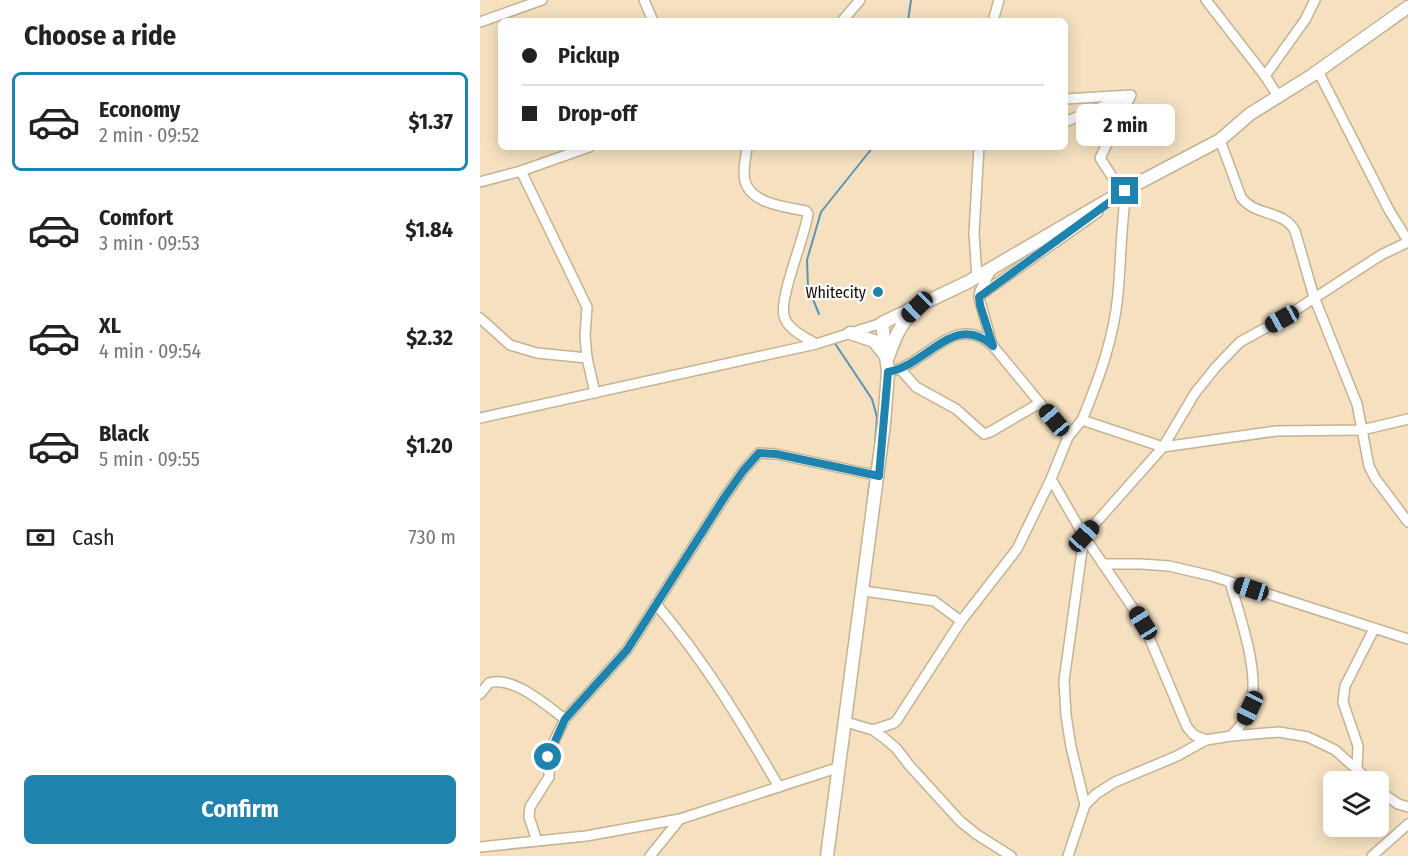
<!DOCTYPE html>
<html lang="en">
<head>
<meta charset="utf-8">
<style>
  body { margin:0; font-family:"Fira Sans Condensed",sans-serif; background:#f2f2f2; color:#222; height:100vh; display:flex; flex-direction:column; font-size:22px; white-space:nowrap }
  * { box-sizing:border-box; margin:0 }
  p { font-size:20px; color:#767676 }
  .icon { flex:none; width:33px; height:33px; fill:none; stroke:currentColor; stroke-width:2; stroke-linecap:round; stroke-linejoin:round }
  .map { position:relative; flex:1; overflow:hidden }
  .panel { display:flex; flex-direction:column; background:#fff; width:480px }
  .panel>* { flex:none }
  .guide { position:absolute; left:18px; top:18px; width:570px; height:132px; border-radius:9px; box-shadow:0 3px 15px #0003; display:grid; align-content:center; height:132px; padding:0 24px; background:#fff }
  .tools { position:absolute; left:843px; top:771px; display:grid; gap:12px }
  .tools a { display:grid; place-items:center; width:66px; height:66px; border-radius:9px; background:#fff; box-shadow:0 3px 15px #0003; font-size:30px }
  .end { position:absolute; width:27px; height:27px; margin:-14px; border:8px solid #1e83ad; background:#fff; box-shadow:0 0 0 3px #fff }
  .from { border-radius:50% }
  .bubble { position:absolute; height:42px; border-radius:9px; background:#fff; box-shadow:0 3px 15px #0003; font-size:20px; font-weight:700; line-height:42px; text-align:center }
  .car { position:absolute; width:18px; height:36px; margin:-18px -9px; border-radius:8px; box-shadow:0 0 4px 2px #0007; background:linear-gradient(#222 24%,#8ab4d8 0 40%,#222 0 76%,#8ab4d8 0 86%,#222 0) }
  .guide b { display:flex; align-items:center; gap:21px; height:57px; font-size:22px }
  .guide b+b { border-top:2px solid #e0e0e0 }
  .guide i { width:15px; height:15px; background:#222 }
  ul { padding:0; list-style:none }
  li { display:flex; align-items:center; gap:18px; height:99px; margin:0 12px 9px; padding:0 12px; border:3px solid transparent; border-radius:9px }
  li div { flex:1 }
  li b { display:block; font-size:22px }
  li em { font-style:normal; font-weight:700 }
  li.on { border-color:#1e83ad }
  li>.icon { width:54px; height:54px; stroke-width:1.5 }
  h2 { padding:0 24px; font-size:27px; line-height:72px }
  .pay { display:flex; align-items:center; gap:15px; height:66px; padding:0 24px; font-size:22px }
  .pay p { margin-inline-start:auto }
  .button { display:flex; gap:12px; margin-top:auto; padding:12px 24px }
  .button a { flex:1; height:69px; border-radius:9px; background:#1e83ad; color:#fff; font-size:24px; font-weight:700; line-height:69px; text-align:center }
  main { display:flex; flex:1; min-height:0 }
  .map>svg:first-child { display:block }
</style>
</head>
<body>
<main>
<section class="panel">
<h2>Choose a ride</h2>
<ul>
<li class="on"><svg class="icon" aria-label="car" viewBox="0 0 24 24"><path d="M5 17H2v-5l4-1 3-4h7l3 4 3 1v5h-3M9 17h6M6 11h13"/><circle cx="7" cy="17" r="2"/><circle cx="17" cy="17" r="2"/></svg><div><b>Economy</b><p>2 min · 09:52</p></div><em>$1.37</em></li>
<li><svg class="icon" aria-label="car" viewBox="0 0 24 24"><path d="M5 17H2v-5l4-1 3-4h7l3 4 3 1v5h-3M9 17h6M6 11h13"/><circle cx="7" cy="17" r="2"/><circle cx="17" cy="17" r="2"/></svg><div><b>Comfort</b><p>3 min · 09:53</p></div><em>$1.84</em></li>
<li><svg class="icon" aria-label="car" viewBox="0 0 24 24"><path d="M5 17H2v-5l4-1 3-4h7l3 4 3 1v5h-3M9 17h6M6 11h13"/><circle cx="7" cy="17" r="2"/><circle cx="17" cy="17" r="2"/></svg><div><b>XL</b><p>4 min · 09:54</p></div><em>$2.32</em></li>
<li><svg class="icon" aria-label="car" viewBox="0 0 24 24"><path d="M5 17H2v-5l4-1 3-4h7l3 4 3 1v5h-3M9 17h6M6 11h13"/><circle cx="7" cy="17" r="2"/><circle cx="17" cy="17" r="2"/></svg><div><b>Black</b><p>5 min · 09:55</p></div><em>$1.20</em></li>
</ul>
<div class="pay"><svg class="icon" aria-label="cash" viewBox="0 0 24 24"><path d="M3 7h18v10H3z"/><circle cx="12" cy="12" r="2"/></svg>Cash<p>730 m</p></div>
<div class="button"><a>Confirm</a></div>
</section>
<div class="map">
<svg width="928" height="856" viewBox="0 0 928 856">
  <rect width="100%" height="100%" fill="#f5e1c0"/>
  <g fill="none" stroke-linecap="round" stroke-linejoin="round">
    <g stroke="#5c94b1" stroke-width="2">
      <path d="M428,21l3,-21"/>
      <path d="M339,314l-11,-27 -1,-27 14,-48 52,-65"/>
      <path d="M354,342l38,57 5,18 -2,27"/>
      <path d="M391,471l3,-16"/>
      <path d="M388,494l3,-18"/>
    </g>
    <g stroke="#c5b292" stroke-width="12">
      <g id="street">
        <path d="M164,0l9,21"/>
        <path d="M726,0l59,76 13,20"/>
        <path d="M362,21l18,-21"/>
        <path d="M513,21l6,-21"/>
        <path d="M0,22l62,-22"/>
        <path d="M838,71l71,139 19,31"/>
        <path d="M785,76l40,-56 10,-20"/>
        <path d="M585,99l66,-4 -31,63 22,34"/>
        <path d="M585,122l58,-24"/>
        <path d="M740,140l21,57c14,20 42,12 54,34l19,66 43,107 12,62 6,12 33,44"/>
        <path d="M267,147c-1,11 -5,23 -2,34 6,23 41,26 61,30l2,3c-3,23 -29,83 -24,102 4,14 21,21 32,28"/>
        <path d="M41,171l66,136 -2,29 2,22 8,35"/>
        <path d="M0,182l41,-11 68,-24"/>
        <path d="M511,270l-11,21 -1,7 13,46"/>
        <path d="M497,278l-3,-45 5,-86"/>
        <path d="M499,296l119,-84"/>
        <path d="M0,318l30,27 27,8 50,5"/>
        <path d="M421,370l15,17 40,22 28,25 6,-2 50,-29"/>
        <path d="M408,372c40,-7 66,-62 105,-26l75,91"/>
        <path d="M0,418l336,-74 66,-21"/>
        <path d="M602,420c17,-41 32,-82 36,-126 3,-34 3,-68 8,-102l-5,3"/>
        <path d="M571,479l33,57 59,87 44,104 7,8 12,5"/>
        <path d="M623,564h38l28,2 43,10 196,63"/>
        <path d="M750,582c10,35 31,92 20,127 -4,11 -11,19 -19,27"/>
        <path d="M384,591l70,10 27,20"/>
        <path d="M176,604c48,56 86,119 123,183"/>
        <path d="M0,694l9,-11c24,-8 58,23 76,36"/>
        <path d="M366,722l27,8 11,8 12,10 13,17 51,56 16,13 35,22"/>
        <path d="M393,730l21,-7 3,-3 64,-99 56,-72 34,-70 17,-42 14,-17 81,27 32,-54 21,-26 24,-25 42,-23 99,-64 27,-13"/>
        <path d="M877,768l1,-22 -15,-44 2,-16 29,-57"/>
        <path d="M898,790l20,14 10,3"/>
        <path d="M605,805l-14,-58 -5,-32 -2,-34 20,-145 79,-89 113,-16 86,-1 46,-11"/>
        <path d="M57,841l-8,-24 1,-10 19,-30v-25l16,-33 62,-69 97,-152 19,-27 16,-18 17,1 103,22"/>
        <path d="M0,847l106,-11 94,-17 160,-52"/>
        <path d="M170,856l30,-37"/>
        <path d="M588,856l17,-51 11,-11 19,-12 62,-26 29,-16 25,-4 48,-4 29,5 27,13 36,32"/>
        <path d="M892,856l36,-32"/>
      </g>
    </g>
    <g stroke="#c5b292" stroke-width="15">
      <g id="secondary">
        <path d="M370,333l24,8 11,14"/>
        <path d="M408,357c6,-17 12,-33 26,-46"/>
        <path d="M347,856l57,-432 4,-52 -6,-49 86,-41 159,-93 93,-49 30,-26 61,-38 97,-69"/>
      </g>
    </g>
    <use href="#street" stroke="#fff" stroke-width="9"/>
    <use href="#secondary" stroke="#fff" stroke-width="12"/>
  </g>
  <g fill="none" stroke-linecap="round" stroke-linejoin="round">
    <path stroke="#1e83ad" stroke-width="8" d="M68,757l17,-38 62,-69 97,-152 19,-27 16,-18 17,1 103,22 9,-104c40,-7 66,-61 105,-26l-13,-41 -1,-8 146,-106"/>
  </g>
  <circle fill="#1e83ad" stroke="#fff" stroke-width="2" cx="398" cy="292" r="6"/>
  <g text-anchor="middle" stroke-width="4.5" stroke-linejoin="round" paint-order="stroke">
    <g font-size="16" fill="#140d04" stroke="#fff" text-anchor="end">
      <text x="386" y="298">Whitecity</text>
    </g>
  </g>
</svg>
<div class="tools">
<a><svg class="icon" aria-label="layers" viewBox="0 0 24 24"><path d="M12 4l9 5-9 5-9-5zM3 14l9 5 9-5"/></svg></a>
</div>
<i class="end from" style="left:68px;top:757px"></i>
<i class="end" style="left:645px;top:191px"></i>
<div class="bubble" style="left:596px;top:104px;width:99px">2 min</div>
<i class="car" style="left:437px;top:307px;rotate:226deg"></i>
<i class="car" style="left:802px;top:319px;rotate:241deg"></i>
<i class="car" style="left:574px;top:420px;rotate:320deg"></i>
<i class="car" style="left:604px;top:536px;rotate:42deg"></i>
<i class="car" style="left:771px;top:589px;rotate:288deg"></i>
<i class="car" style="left:663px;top:623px;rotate:328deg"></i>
<i class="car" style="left:770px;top:708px;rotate:206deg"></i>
<div class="guide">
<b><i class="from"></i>Pickup</b>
<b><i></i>Drop-off</b>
</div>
</div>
</main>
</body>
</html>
